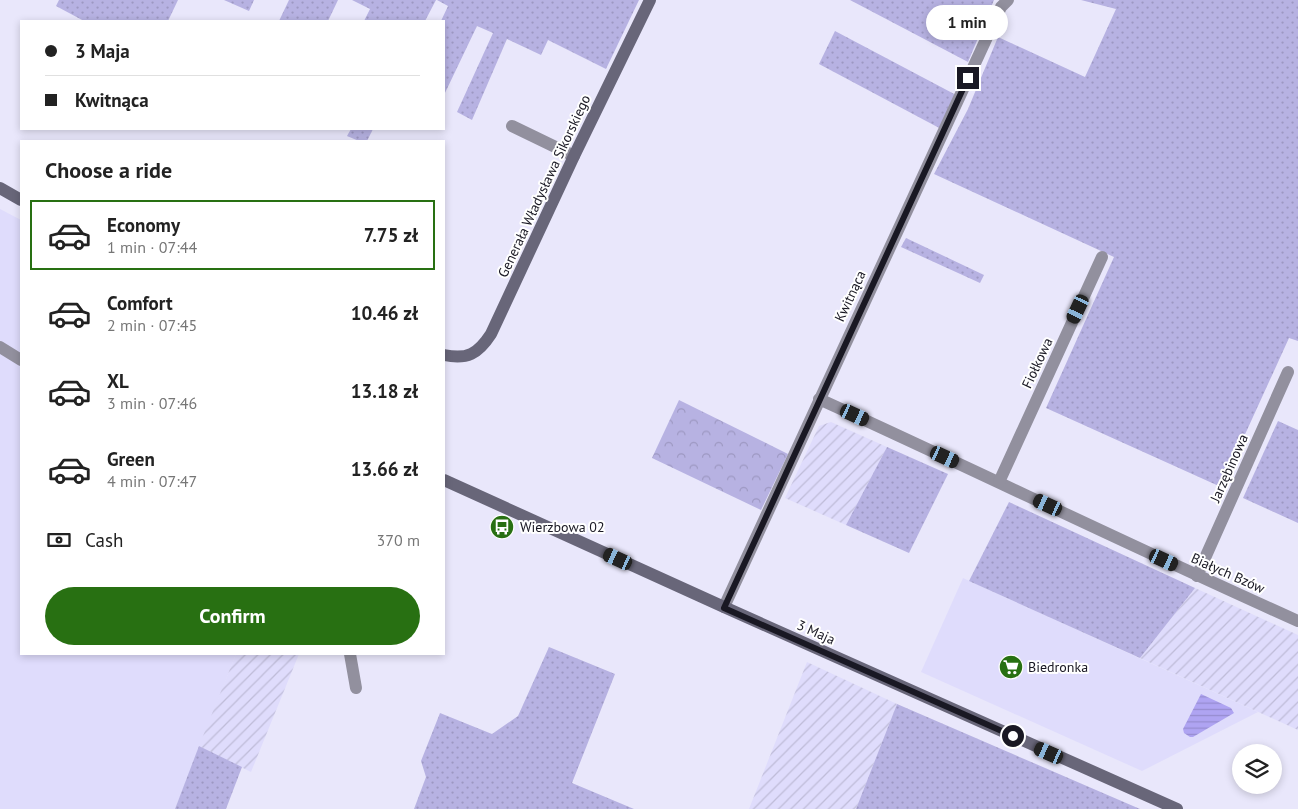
<!DOCTYPE html>
<html lang="en">
<head>
<meta charset="utf-8">
<style>
  body { margin:0; font-family:"PT Sans",sans-serif; background:#f6f6f6; color:#222; height:100vh; display:flex; flex-direction:column; font-size:19px; white-space:nowrap }
  * { box-sizing:border-box; margin:0 }
  p { font-size:16px; color:#767676 }
  .icon { flex:none; width:28px; height:28px; fill:none; stroke:currentColor; stroke-width:2; stroke-linecap:round; stroke-linejoin:round }
  .map { position:relative; flex:1; overflow:hidden }
  .details { position:absolute; left:20px; top:140px; width:425px; height:515px; display:flex; flex-direction:column; background:#fff; border-radius:0px; box-shadow:0 2px 8px #0003 }
  .details>* { flex:none }
  .hud { position:absolute; left:20px; top:20px; width:425px; height:110px; border-radius:0px; box-shadow:0 2px 8px #0003; display:grid; align-content:center; height:110px; padding:0 25px; background:#fff }
  .buttons { position:absolute; left:1232px; top:744px; display:grid; gap:10px }
  .buttons a { display:grid; place-items:center; width:50px; height:50px; border-radius:50%; background:#fff; box-shadow:0 2px 8px #0003; font-size:25px }
  .end { position:absolute; width:22px; height:22px; margin:-11px; border:6px solid #191823; background:#fff; box-shadow:0 0 0 2px #fff }
  .from { border-radius:50% }
  .bubble { position:absolute; height:35px; border-radius:18px; background:#fff; box-shadow:0 2px 8px #0003; font-size:16px; font-weight:600; line-height:35px; text-align:center }
  .car { position:absolute; width:15px; height:30px; margin:-15px -8px; border-radius:6px; box-shadow:0 0 4px 1px #0007; background:linear-gradient(#222 24%,#8ab4d8 0 40%,#222 0 76%,#8ab4d8 0 86%,#222 0) }
  .hud b { display:flex; align-items:center; gap:18px; height:48px; font-size:19px }
  .hud b+b { border-top:1px solid #e0e0e0 }
  .hud i { width:12px; height:12px; background:#222 }
  ul { padding:0; list-style:none }
  li { display:flex; align-items:center; gap:15px; height:70px; margin:0 10px 8px; padding:0 15px; border:2px solid transparent; border-radius:0px }
  li div { flex:1 }
  li b { display:block; font-size:19px }
  li em { font-style:normal; font-weight:600 }
  li.active { border-color:#287012 }
  li>.icon { width:45px; height:45px; stroke-width:1.5 }
  h2 { padding:0 25px; font-size:22px; line-height:60px }
  .pay { display:flex; align-items:center; gap:12px; height:55px; padding:0 25px; font-size:19px }
  .pay p { margin-inline-start:auto }
  .action { display:flex; gap:10px; margin-top:auto; padding:10px 25px }
  .action a { flex:1; height:58px; border-radius:30px; background:#287012; color:#fff; font-size:20px; font-weight:600; line-height:58px; text-align:center }
  .map>svg:first-child { display:block }
</style>
</head>
<body>
<div class="map">
<svg width="1298" height="809" viewBox="0 0 1298 809">
  <defs>
    <pattern id="industrial-furrows" width="10" height="10" patternUnits="userSpaceOnUse" patternTransform="scale(1.25)"><rect width="10" height="10" fill="#dfdcfc"/><path d="M-1 1l2-2M0 10L10 0M9 11l2-2" fill="none" stroke="#bfbcd8"/></pattern>
    <pattern id="grass-dots" width="8" height="8" patternUnits="userSpaceOnUse" patternTransform="scale(1.25)"><rect width="8" height="8" fill="#b7b2e2"/><path d="M2 2h.1M6 6h.1" fill="none" stroke="#9d98c2" stroke-width="1.8" stroke-linecap="round"/></pattern>
    <pattern id="forest-crowns" width="20" height="18" patternUnits="userSpaceOnUse" patternTransform="scale(1.25)"><rect width="20" height="18" fill="#b7b2e2"/><path d="M2 6a3 3 0 1 1 6 0M12 15a3 3 0 1 1 6 0" fill="none" stroke="#9d98c2"/></pattern>
    <pattern id="water-rules" width="6" height="5" patternUnits="userSpaceOnUse" patternTransform="scale(1.25)"><rect width="6" height="5" fill="#afa4f2"/><path d="M0 2.5h6" fill="none" stroke="#968ccf"/></pattern>
  </defs>
  <rect width="100%" height="100%" fill="#e9e7fb"/>
  <g fill="#dfdcfc">
    <path d="M0,209l21,11v134l-21,-13z"/>
    <path d="M0,353l21,12v289h215l-61,155h-175z"/>
    <path d="M963,578l295,134 -116,59 -221,-99z"/>
  </g>
  <g fill="url(#industrial-furrows)">
    <path d="M831,422l56,25 -41,78 -61,-27 34,-72z"/>
    <path d="M1195,588l103,47v95l-158,-72z"/>
    <path d="M236,654h63l-48,118 -52,-26z"/>
    <path d="M807,662l90,42 -41,105h-107z"/>
  </g>
  <g fill="url(#grass-dots)">
    <path d="M59,0h119l-10,21h-84l-28,-15z"/>
    <path d="M224,0h30l-5,11z"/>
    <path d="M289,0h49l-10,21h-49z"/>
    <path d="M352,0h84l-11,21h-61l6,-12z"/>
    <path d="M437,0h202l-33,69 -58,-29 -7,15 -34,-16 -35,81 -15,-8 36,-79 -16,-7 -33,69v-74h-3l7,-15z"/>
    <path d="M850,0h144l-26,62z"/>
    <path d="M1081,0h217v341l-9,-3 -68,149 -175,-79 68,-151 -180,-83 34,-65 30,-72 87,40 31,-68z"/>
    <path d="M835,31l123,65 -15,34 -124,-66z"/>
    <path d="M351,129h22l-6,12h-8l-12,-5z"/>
    <path d="M906,238l78,37 -4,8 -79,-36z"/>
    <path d="M1278,421l20,9v93l-55,-25z"/>
    <path d="M887,447l61,27 -39,79 -63,-28z"/>
    <path d="M1009,502l186,86 -55,70 -171,-77z"/>
    <path d="M549,647l66,27 -43,109 62,26h-220l12,-32 -5,-16 19,-48 52,21 26,-18z"/>
    <path d="M897,704l243,105h-284z"/>
    <path d="M199,746l43,21 -16,42h-51z"/>
  </g>
  <path fill="url(#forest-crowns)" d="M679,400l109,54 -27,56 -109,-52z"/>
  <path fill="url(#water-rules)" d="M1201,694l30,14 3,5 -41,24h-3l-6,-4 -1,-4z"/>
  <g fill="none" stroke-linecap="round" stroke-linejoin="round">
    <g stroke="#92909e" stroke-width="12">
      <path d="M512,126l62,30"/>
      <path d="M0,347l21,13"/>
      <path d="M819,399c160,73 318,150 479,222"/>
      <path d="M999,482l103,-225"/>
      <path d="M1197,576l91,-204"/>
      <path d="M724,607l277,-600 7,-7"/>
      <path d="M350,654l6,34"/>
    </g>
    <g stroke="#686679" stroke-width="12">
      <path d="M0,188l21,12"/>
      <path d="M444,355c23,5 34,-1 47,-21l83,-178 76,-156"/>
      <path d="M444,480l280,127 453,202"/>
    </g>
  </g>
  <g fill="none" stroke-linecap="round" stroke-linejoin="round">
    <path stroke="#191823" stroke-width="6" d="M968,78l-244,530 289,128"/>
  </g>
  <defs>
    <g id="bus-disc" transform="scale(1.25)"><circle r="9.5" fill="#287012" stroke="#fff"/><path d="M-5-6H5V4H4V6H2V4H-2V6H-4V4H-5ZM-3.5-4V0h7V-4ZM-3.5 1.2v1.5H-2V1.2ZM2 1.2v1.5H3.5V1.2Z" fill="#fff"/></g>
    <g id="supermarket-disc" transform="scale(1.25)"><circle r="9.5" fill="#287012" stroke="#fff"/><path d="M-6-5.5h2.5l.6 2H6L4.5 2H-2.5L-4.4-4H-6ZM-1.5 3.2a1.3 1.3 0 1 0 .1 0ZM3 3.2a1.3 1.3 0 1 0 .1 0Z" fill="#fff"/></g>
  </defs>
  <g fill-rule="evenodd">
    <use href="#bus-disc" x="502" y="527"/>
    <use href="#supermarket-disc" x="1011" y="667"/>
  </g>
  <g text-anchor="middle" stroke-width="4" stroke-linejoin="round" paint-order="stroke">
    <g font-size="14" fill="#191823" stroke="#fff">
      <text transform="translate(544 186) rotate(-65)" y="5">Generała Władysława Sikorskiego</text>
      <text transform="translate(850 296) rotate(-65)" y="5">Kwitnąca</text>
      <text transform="translate(1037 363) rotate(-65)" y="5">Fiołkowa</text>
      <text transform="translate(1229 468) rotate(-66)" y="5">Jarzębinowa</text>
      <text transform="translate(1228 573) rotate(24)" y="5">Białych Bzów</text>
      <text transform="translate(816 632) rotate(24)" y="5">3 Maja</text>
    </g>
    <g font-size="14" fill="#191823" stroke="#fff" text-anchor="start">
      <text x="520" y="532">Wierzbowa 02</text>
      <text x="1028" y="672">Biedronka</text>
    </g>
  </g>
</svg>
<div class="buttons">
<a><svg class="icon" aria-label="layers" viewBox="0 0 24 24"><path d="M12 4l9 5-9 5-9-5zM3 14l9 5 9-5"/></svg></a>
</div>
<i class="end from" style="left:1013px;top:736px"></i>
<i class="end" style="left:968px;top:78px"></i>
<div class="bubble" style="left:926px;top:5px;width:82px">1 min</div>
<i class="car" style="left:1078px;top:309px;rotate:205deg"></i>
<i class="car" style="left:855px;top:415px;rotate:115deg"></i>
<i class="car" style="left:945px;top:457px;rotate:115deg"></i>
<i class="car" style="left:1048px;top:505px;rotate:295deg"></i>
<i class="car" style="left:618px;top:559px;rotate:295deg"></i>
<i class="car" style="left:1164px;top:560px;rotate:115deg"></i>
<i class="car" style="left:1049px;top:753px;rotate:294deg"></i>
<div class="hud">
<b><i class="from"></i>3 Maja</b>
<b><i></i>Kwitnąca</b>
</div>
<section class="details">
<h2>Choose a ride</h2>
<ul>
<li class="active"><svg class="icon" aria-label="car" viewBox="0 0 24 24"><path d="M5 17H2v-5l4-1 3-4h7l3 4 3 1v5h-3M9 17h6M6 11h13"/><circle cx="7" cy="17" r="2"/><circle cx="17" cy="17" r="2"/></svg><div><b>Economy</b><p>1 min · 07:44</p></div><em>7.75 zł</em></li>
<li><svg class="icon" aria-label="car" viewBox="0 0 24 24"><path d="M5 17H2v-5l4-1 3-4h7l3 4 3 1v5h-3M9 17h6M6 11h13"/><circle cx="7" cy="17" r="2"/><circle cx="17" cy="17" r="2"/></svg><div><b>Comfort</b><p>2 min · 07:45</p></div><em>10.46 zł</em></li>
<li><svg class="icon" aria-label="car" viewBox="0 0 24 24"><path d="M5 17H2v-5l4-1 3-4h7l3 4 3 1v5h-3M9 17h6M6 11h13"/><circle cx="7" cy="17" r="2"/><circle cx="17" cy="17" r="2"/></svg><div><b>XL</b><p>3 min · 07:46</p></div><em>13.18 zł</em></li>
<li><svg class="icon" aria-label="car" viewBox="0 0 24 24"><path d="M5 17H2v-5l4-1 3-4h7l3 4 3 1v5h-3M9 17h6M6 11h13"/><circle cx="7" cy="17" r="2"/><circle cx="17" cy="17" r="2"/></svg><div><b>Green</b><p>4 min · 07:47</p></div><em>13.66 zł</em></li>
</ul>
<div class="pay"><svg class="icon" aria-label="cash" viewBox="0 0 24 24"><path d="M3 7h18v10H3z"/><circle cx="12" cy="12" r="2"/></svg>Cash<p>370 m</p></div>
<div class="action"><a>Confirm</a></div>
</section>
</div>
</body>
</html>
